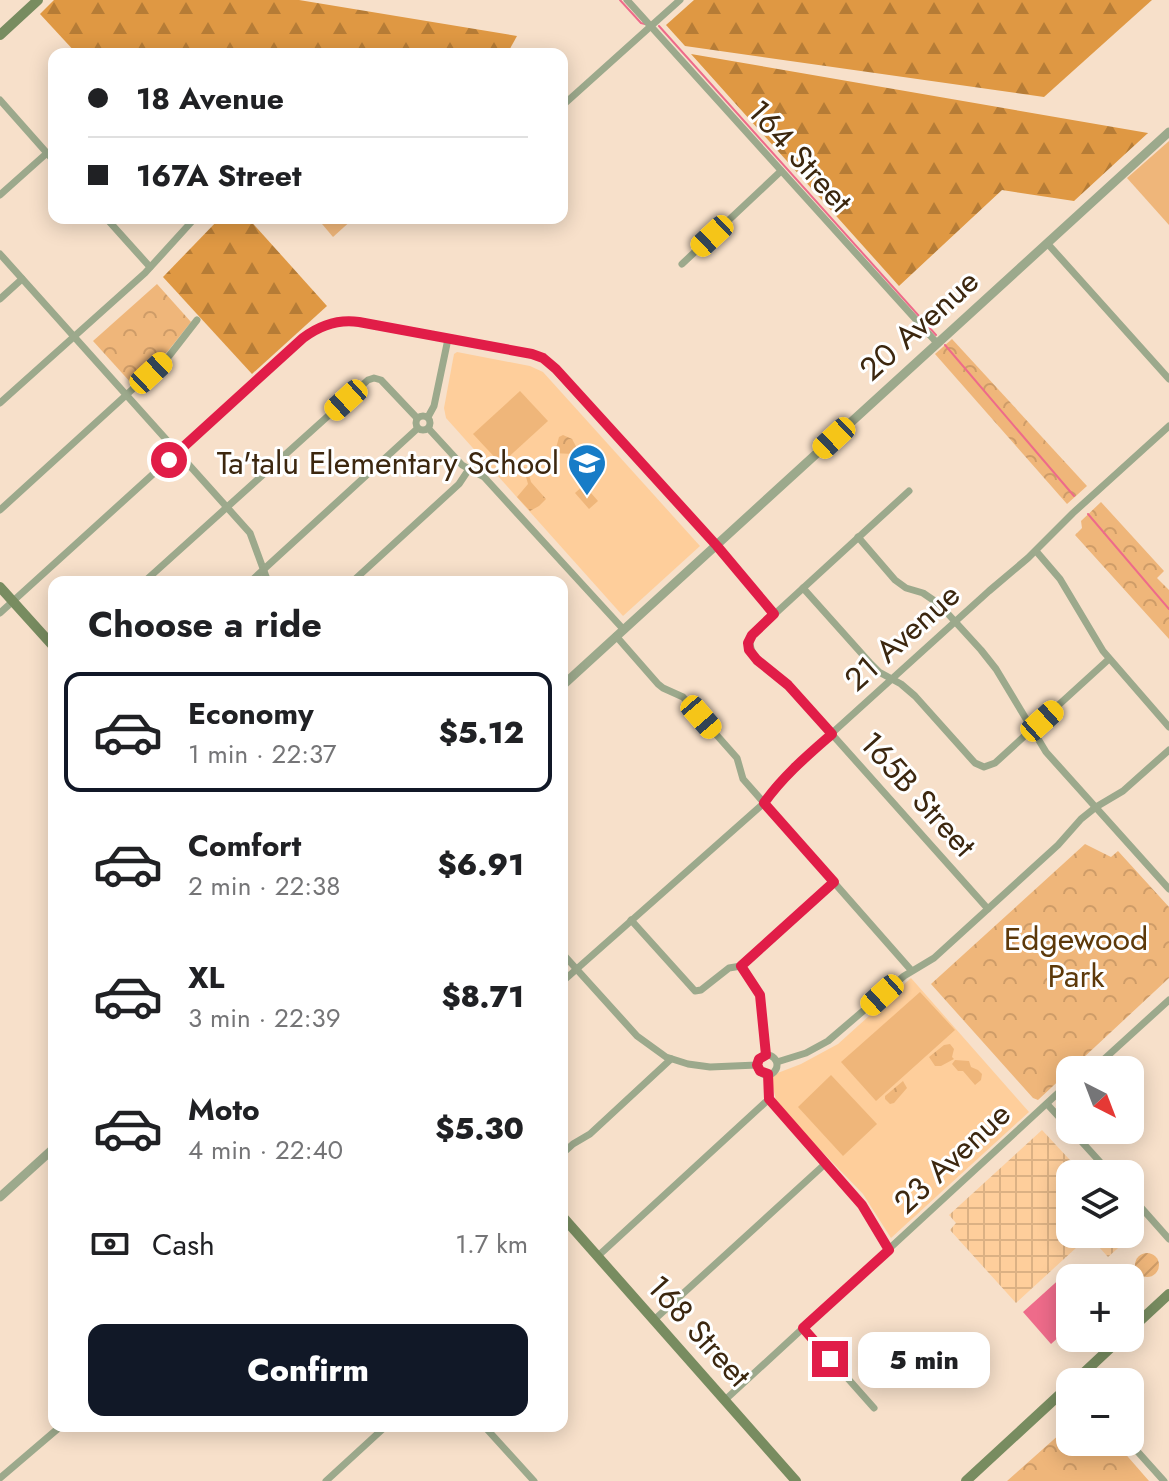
<!DOCTYPE html>
<html lang="en">
<head>
<meta charset="utf-8">
<style>
  body { margin:0; font-family:Jost,sans-serif; background:#f2f2f2; color:#202124; height:100vh; display:flex; flex-direction:column; font-size:30px; white-space:nowrap }
  * { box-sizing:border-box; margin:0 }
  p { font-size:26px; color:#757577 }
  .icon { flex:none; width:44px; height:44px; fill:none; stroke:currentColor; stroke-width:2; stroke-linecap:round; stroke-linejoin:round }
  .map { position:relative; flex:1; overflow:hidden }
  .panel { position:absolute; left:48px; top:576px; width:520px; height:856px; display:flex; flex-direction:column; background:#fff; border-radius:16px; box-shadow:0 4px 20px #0003 }
  .panel>* { flex:none }
  .hud { position:absolute; left:48px; top:48px; width:520px; height:176px; border-radius:16px; box-shadow:0 4px 20px #0003; display:grid; align-content:center; height:176px; padding:0 40px; background:#fff }
  .needle { width:52px; rotate:138deg }
  .buttons { position:absolute; left:1056px; top:1056px; display:grid; gap:16px }
  .buttons a { display:grid; place-items:center; width:88px; height:88px; border-radius:16px; background:#fff; box-shadow:0 4px 20px #0003; font-size:40px }
  .end { position:absolute; width:36px; height:36px; margin:-18px; border:10px solid #e11d48; background:#fff; box-shadow:0 0 0 4px #fff }
  .from { border-radius:50% }
  .bubble { position:absolute; height:56px; border-radius:16px; background:#fff; box-shadow:0 4px 20px #0003; font-size:26px; font-weight:800; line-height:56px; text-align:center }
  .car { position:absolute; width:24px; height:48px; margin:-24px -12px; border-radius:10px; box-shadow:0 0 6px 2px #0007; background:linear-gradient(#f5c518 24%,#345 0 40%,#f5c518 0 76%,#345 0 86%,#f5c518 0) }
  .hud b { display:flex; align-items:center; gap:28px; height:76px; font-size:30px }
  .hud b+b { border-top:2px solid #e0e0e0 }
  .hud i { width:20px; height:20px; background:#202124 }
  ul { padding:0; list-style:none }
  li { display:flex; align-items:center; gap:24px; height:120px; margin:0 16px 12px; padding:0 24px; border:4px solid transparent; border-radius:16px }
  li div { flex:1 }
  li b { display:block; font-size:30px }
  li em { font-style:normal; font-weight:800 }
  li.on { border-color:#111827 }
  li>.icon { width:72px; height:72px; stroke-width:1.5 }
  h2 { padding:0 40px; font-size:36px; line-height:96px }
  .pay { display:flex; align-items:center; gap:20px; height:88px; padding:0 40px; font-size:30px }
  .pay p { margin-inline-start:auto }
  .button { display:flex; gap:16px; margin-top:auto; padding:16px 40px }
  .button a { flex:1; height:92px; border-radius:16px; background:#111827; color:#fff; font-size:32px; font-weight:800; line-height:92px; text-align:center }
  .map>svg:first-child { display:block }
</style>
</head>
<body>
<div class="map">
<svg width="1169" height="1481" viewBox="0 0 1169 1481">
  <defs>
    <pattern id="industrial-grid" width="8" height="8" patternUnits="userSpaceOnUse" patternTransform="scale(2)"><rect width="8" height="8" fill="#fece9b"/><path d="M0 4h8M4 0v8" fill="none" stroke="#dbb184"/></pattern>
    <pattern id="forest-firs" width="22" height="20" patternUnits="userSpaceOnUse" patternTransform="scale(2)"><rect width="22" height="20" fill="#df9843"/><path d="M5 1l3.5 6h-7zM16 11l3.5 6h-7z" fill="#b67c36"/></pattern>
    <pattern id="park-crowns" width="20" height="18" patternUnits="userSpaceOnUse" patternTransform="scale(2)"><rect width="20" height="18" fill="#efb67a"/><path d="M2 6a3 3 0 1 1 6 0M12 15a3 3 0 1 1 6 0" fill="none" stroke="#ce9c68"/></pattern>
    <pattern id="garden-furrows" width="10" height="10" patternUnits="userSpaceOnUse" patternTransform="scale(2)"><rect width="10" height="10" fill="#efb67a"/><path d="M-1 1l2-2M0 10L10 0M9 11l2-2" fill="none" stroke="#ce9c68"/></pattern>
  </defs>
  <rect width="100%" height="100%" fill="#f7e0ca"/>
  <g fill="#fece9b">
    <path d="M457,352l73,14 13,6 157,174 -77,70 -177,-198 -2,-10 10,-54z"/>
    <path d="M911,978l118,134 -138,126 -28,-44 -86,-89 -6,-27 4,-4 26,-10 37,-20z"/>
  </g>
  <path fill="url(#industrial-grid)" d="M1042,1130l41,44h-13v60h60v-7l5,6 -27,24 -19,-21 -73,67 -66,-73 6,-7 -7,-8z"/>
  <g fill="#efb67a">
    <path d="M1169,141v84l-42,-47z"/>
    <path d="M317,218h37l-21,19z"/>
    <path d="M520,391l28,30 -47,43 -28,-30z"/>
    <path d="M584,485l14,16 -9,8 -14,-16z"/>
    <path d="M920,992l35,38 -79,71 -35,-39z"/>
    <path d="M831,1075l46,49 -34,32 -45,-49z"/>
  </g>
  <g fill="url(#forest-firs)">
    <path d="M54,0h245l218,36 -10,18h-430l-37,-40z"/>
    <path d="M694,0h458l-108,97 -359,-51 -19,-21z"/>
    <path d="M691,54l457,79 -74,68 -72,-11 -103,96z"/>
    <path d="M220,218h28l79,88 -75,68 -89,-97z"/>
  </g>
  <g fill="url(#park-crowns)">
    <path d="M157,284l34,38 -23,29 -36,33 -39,-43z"/>
    <path d="M952,339l135,147 -20,18 -132,-150z"/>
    <path d="M563,435l9,4 6,11 12,10 -3,3 3,3 -2,3h-8v-7l-7,-8 -21,-1v-4l4,-1 3,-11z"/>
    <path d="M523,466l4,2 4,14 15,17 -7,7 -9,5 -13,-14 11,-13z"/>
    <path d="M1101,502l63,69 -7,7 12,12v49l-94,-104 7,-7 -1,-7z"/>
    <path d="M1085,844l26,13 7,-6 51,56v71l-131,122 -5,-2 -102,-114z"/>
    <path d="M950,1044l4,5 -2,8 2,2 -13,7h-6l-6,-9 15,-12z"/>
    <path d="M955,1060l14,1 2,6 7,3 4,4 -1,6 -6,5 -12,-14h-5l-6,-7z"/>
    <path d="M903,1081l4,7 -13,15 -4,1 -5,-5v-3z"/>
    <path d="M1070,1425v17h45l34,39h-142z"/>
  </g>
  <circle fill="url(#garden-furrows)" cx="1147" cy="1265" r="12"/>
  <path fill="#ee6b8a" d="M1074,1266l10,12h-14v49l-19,17 -28,-32z"/>
  <g fill="none" stroke-linecap="round" stroke-linejoin="round">
    <g stroke="#ee6b8a" stroke-width="2">
      <path d="M620,0l21,23 4,1"/>
      <path d="M659,26l277,309"/>
      <path d="M945,345l129,151"/>
      <path d="M1088,514l81,95"/>
    </g>
    <g stroke="#9ca98c" stroke-width="7">
      <path d="M627,0l310,343"/>
      <path d="M0,100l54,61"/>
      <path d="M562,106l118,-106"/>
      <path d="M0,195l47,-42"/>
      <path d="M106,218l44,49"/>
      <path d="M1047,243l122,136"/>
      <path d="M0,254l250,279 18,49"/>
      <path d="M682,264l99,-93"/>
      <path d="M0,299l22,-20"/>
      <path d="M0,403l145,-130 50,-55"/>
      <circle cx="423" cy="423" r="7"/>
      <path d="M428,417l6,-11 14,-67"/>
      <path d="M428,428l34,37 22,12 140,153"/>
      <path d="M909,491l-157,144c-10,21 22,38 36,50l200,224"/>
      <path d="M0,510l169,-154 28,-36"/>
      <path d="M858,537l37,43 11,8 17,5 16,11 42,46 15,19 50,83 123,137"/>
      <path d="M1036,551l24,28 43,72 66,76"/>
      <path d="M144,582l224,-202 6,-2 7,2 36,38"/>
      <path d="M250,582l168,-154"/>
      <path d="M352,582l107,-98 10,-15"/>
      <path d="M803,588l68,76 8,8 22,12 14,12 60,67 9,4 11,-4 114,-104"/>
      <path d="M0,613l303,-275c15,-11 31,-16 48,-17l181,33 15,7 170,185 57,68"/>
      <path d="M616,636l42,48 5,4 20,9 54,61 6,21 168,191"/>
      <path d="M631,920l64,71 6,-1 28,-22 12,-2 19,29 6,60"/>
      <path d="M562,953l75,83 29,21 22,7 22,3 47,-2"/>
      <path d="M741,966l93,-84"/>
      <path d="M562,982l202,-179 11,-16 25,-25 189,-171 39,-33 45,-45 96,-87"/>
      <circle cx="767" cy="1065" r="10"/>
      <path d="M777,1062l29,-9 22,-12 76,-65 30,-18 124,-113 23,-26 15,-12 27,-16 46,-41"/>
      <path d="M1088,1070l14,-9 67,-61"/>
      <path d="M768,1074l1,25 93,106 27,45"/>
      <path d="M1047,1104l23,25"/>
      <path d="M1071,1130l40,44"/>
      <path d="M562,1154l11,-10 17,-10 81,-75"/>
      <path d="M1130,1195l39,44"/>
      <path d="M598,1256l171,-157"/>
      <path d="M654,1320l171,-156"/>
      <path d="M803,1328l71,80"/>
      <path d="M725,1400l345,-318"/>
      <path d="M484,1426l50,55"/>
      <path d="M1129,1442l35,39"/>
      <path d="M0,1478l61,-52"/>
      <path d="M326,1481l60,-55"/>
    </g>
    <g stroke="#9ca98c" stroke-width="9">
      <path d="M562,686l607,-554"/>
      <path d="M0,1197l54,-49"/>
    </g>
    <g stroke="#788c60" stroke-width="10">
      <path d="M0,35l38,-35"/>
      <path d="M0,587l54,60"/>
      <path d="M562,1216l234,265"/>
      <path d="M1130,1330l39,-36"/>
      <path d="M1074,1382l47,-44"/>
      <path d="M966,1481l104,-96"/>
    </g>
  </g>
  <g fill="none" stroke-linecap="round" stroke-linejoin="round">
    <path stroke="#e11d48" stroke-width="10" d="M169,460l134,-122c16,-12 36,-19 56,-16l173,32 11,4 13,11 161,177 57,68 -22,21 -4,8 1,7 8,10 31,25 44,49c-24,21 -49,42 -68,69l70,79 -93,84 19,29 6,60 -7,4 -2,6 3,6 8,3 1,25 93,106 27,45 -86,78 27,31"/>
  </g>
  <defs>
    <g id="school-pin" transform="scale(2)"><path d="M0 17L-7.5 6A9.5 9.5 0 1 1 7.5 6Z" fill="#177cc7" stroke="#fff"/><path d="M0-5L7-2L0 1L-7-2ZM-4 1L0 2.5L4 1V4Q0 6-4 4Z" fill="#fff"/></g>
  </defs>
  <g fill-rule="evenodd">
    <use href="#school-pin" x="587" y="463"/>
  </g>
  <g text-anchor="middle" stroke-width="6" stroke-linejoin="round" paint-order="stroke">
    <g font-size="32" fill="#3c270f" stroke="#fff">
      <text transform="translate(800 156) rotate(48)" y="11">164 Street</text>
      <text transform="translate(919 325) rotate(-42)" y="11">20 Avenue</text>
      <text transform="translate(902 637) rotate(-42)" y="11">21 Avenue</text>
      <text transform="translate(918 794) rotate(48)" y="11">165B Street</text>
      <text transform="translate(952 1158) rotate(-43)" y="11">23 Avenue</text>
      <text transform="translate(699 1331) rotate(48)" y="11">168 Street</text>
    </g>
    <g font-size="32" fill="#3c270f" stroke="#fff" text-anchor="end">
      <text x="559" y="474">Ta'talu Elementary School</text>
    </g>
    <g font-size="32" fill="#5d390a" stroke="#fff">
      <text x="1076" y="950">Edgewood<tspan x="1076" dy="37">Park</tspan></text>
    </g>
  </g>
</svg>
<div class="buttons">
<a><svg class="needle" viewBox="-14 -14 28 28"><path d="M0-13l5 13h-10z" fill="#e53935"/><path d="M0 13l5-13h-10z" fill="#757577"/></svg></a>
<a><svg class="icon" aria-label="layers" viewBox="0 0 24 24"><path d="M12 4l9 5-9 5-9-5zM3 14l9 5 9-5"/></svg></a>
<a>+</a>
<a>−</a>
</div>
<i class="end from" style="left:169px;top:460px"></i>
<i class="end" style="left:830px;top:1359px"></i>
<div class="bubble" style="left:858px;top:1332px;width:132px">5 min</div>
<i class="car" style="left:712px;top:236px;rotate:227deg"></i>
<i class="car" style="left:151px;top:373px;rotate:47deg"></i>
<i class="car" style="left:346px;top:400px;rotate:228deg"></i>
<i class="car" style="left:834px;top:438px;rotate:227deg"></i>
<i class="car" style="left:701px;top:717px;rotate:139deg"></i>
<i class="car" style="left:1042px;top:721px;rotate:48deg"></i>
<i class="car" style="left:882px;top:995px;rotate:228deg"></i>
<div class="hud">
<b><i class="from"></i>18 Avenue</b>
<b><i></i>167A Street</b>
</div>
<section class="panel">
<h2>Choose a ride</h2>
<ul>
<li class="on"><svg class="icon" aria-label="car" viewBox="0 0 24 24"><path d="M5 17H2v-5l4-1 3-4h7l3 4 3 1v5h-3M9 17h6M6 11h13"/><circle cx="7" cy="17" r="2"/><circle cx="17" cy="17" r="2"/></svg><div><b>Economy</b><p>1 min · 22:37</p></div><em>$5.12</em></li>
<li><svg class="icon" aria-label="car" viewBox="0 0 24 24"><path d="M5 17H2v-5l4-1 3-4h7l3 4 3 1v5h-3M9 17h6M6 11h13"/><circle cx="7" cy="17" r="2"/><circle cx="17" cy="17" r="2"/></svg><div><b>Comfort</b><p>2 min · 22:38</p></div><em>$6.91</em></li>
<li><svg class="icon" aria-label="car" viewBox="0 0 24 24"><path d="M5 17H2v-5l4-1 3-4h7l3 4 3 1v5h-3M9 17h6M6 11h13"/><circle cx="7" cy="17" r="2"/><circle cx="17" cy="17" r="2"/></svg><div><b>XL</b><p>3 min · 22:39</p></div><em>$8.71</em></li>
<li><svg class="icon" aria-label="car" viewBox="0 0 24 24"><path d="M5 17H2v-5l4-1 3-4h7l3 4 3 1v5h-3M9 17h6M6 11h13"/><circle cx="7" cy="17" r="2"/><circle cx="17" cy="17" r="2"/></svg><div><b>Moto</b><p>4 min · 22:40</p></div><em>$5.30</em></li>
</ul>
<div class="pay"><svg class="icon" aria-label="cash" viewBox="0 0 24 24"><path d="M3 7h18v10H3z"/><circle cx="12" cy="12" r="2"/></svg>Cash<p>1.7 km</p></div>
<div class="button"><a>Confirm</a></div>
</section>
</div>
</body>
</html>
